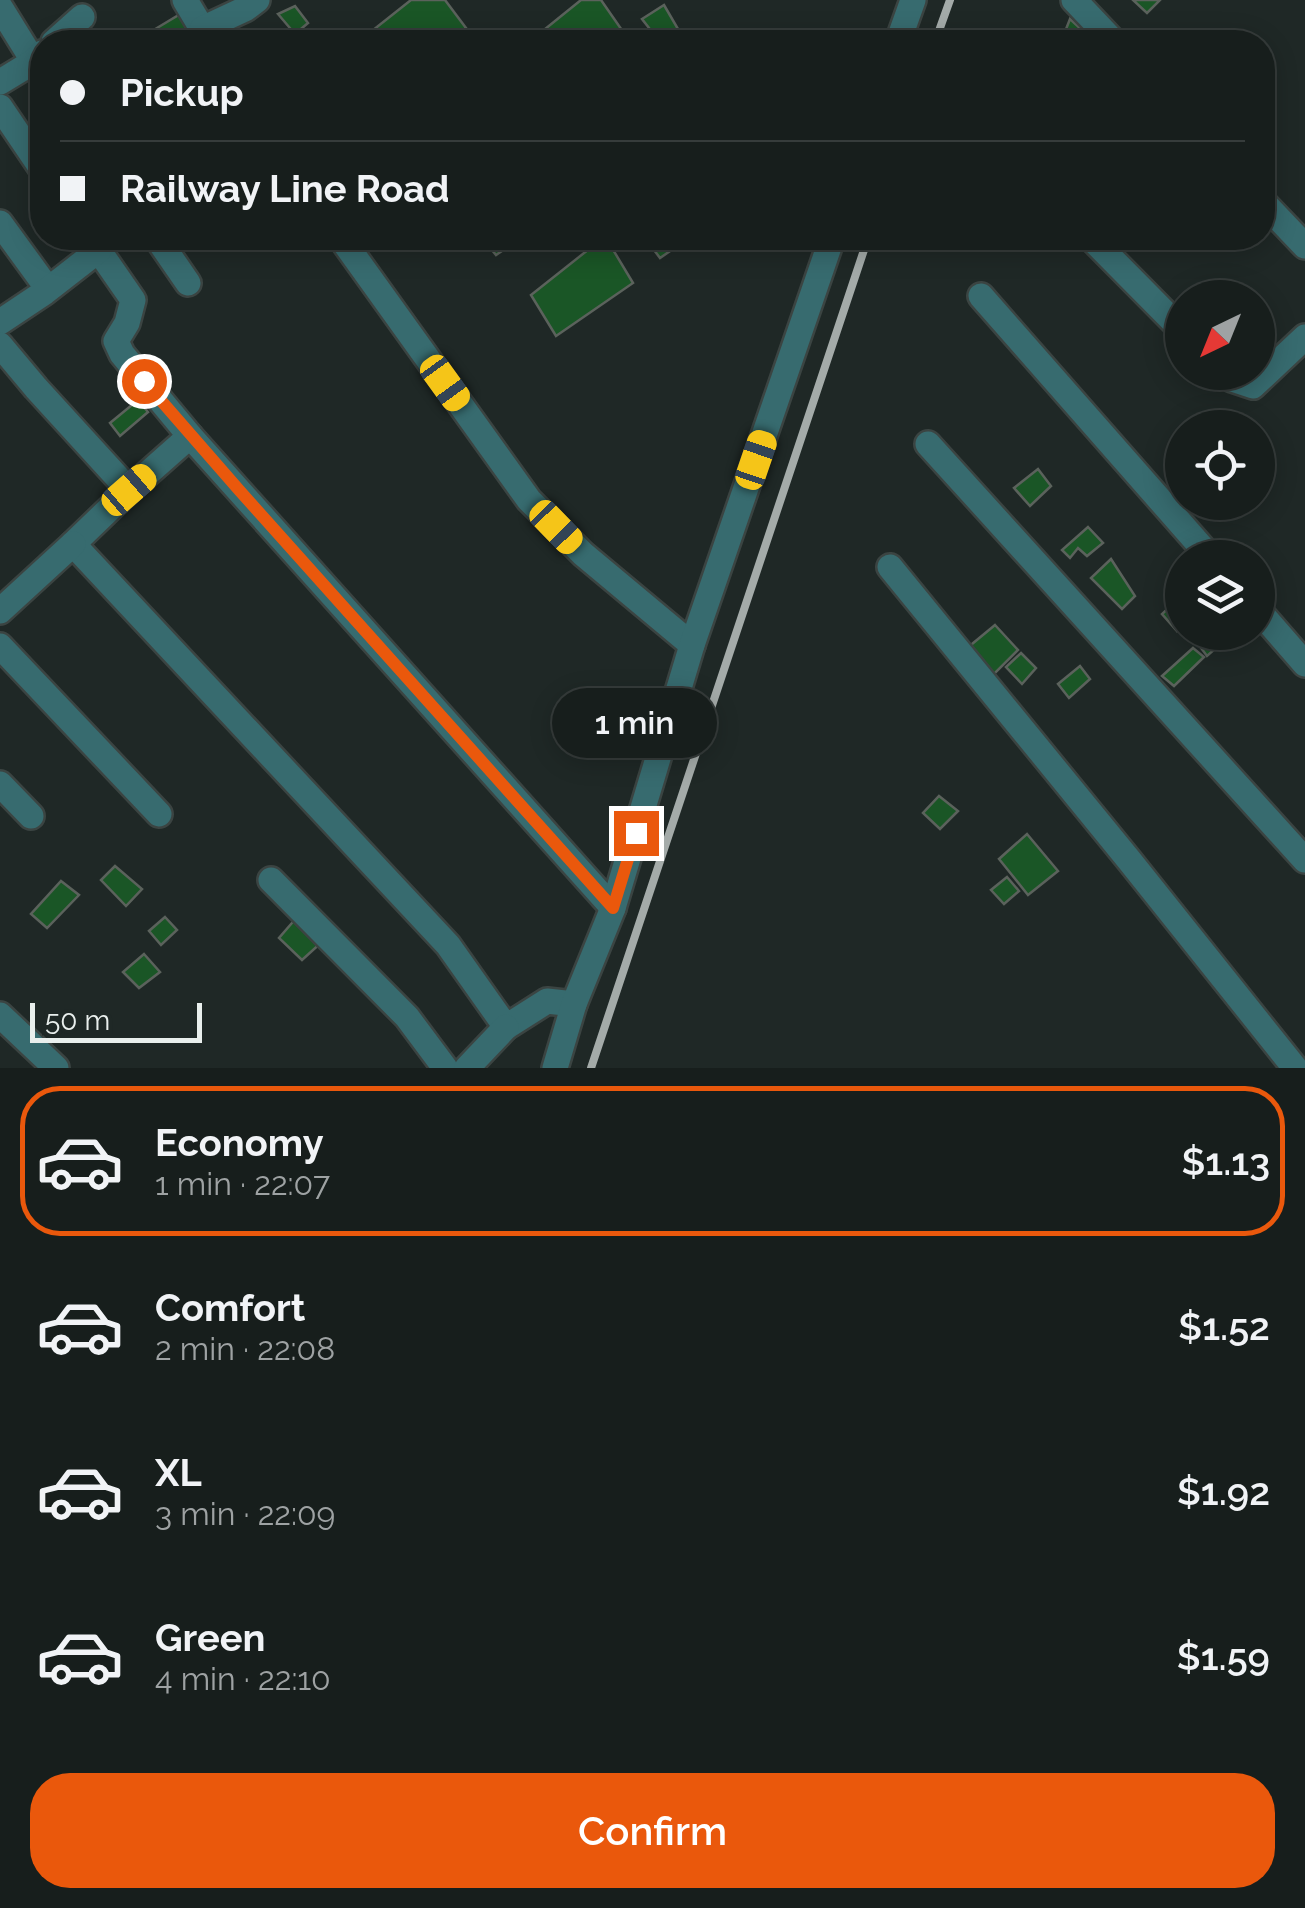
<!DOCTYPE html>
<html lang="en">
<head>
<meta charset="utf-8">
<style>
  body { margin:0; font-family:Raleway,sans-serif; background:#202725; color:#f1f3f6; height:100vh; display:flex; flex-direction:column; font-size:38px; white-space:nowrap }
  * { box-sizing:border-box; margin:0 }
  p { font-size:32px; color:#9ea2a3 }
  .icon { flex:none; width:55px; height:55px; fill:none; stroke:currentColor; stroke-width:2; stroke-linecap:round; stroke-linejoin:round }
  .map { position:relative; height:1068px; overflow:hidden }
  .details { display:flex; flex-direction:column; background:#171e1c; flex:1 }
  .details>* { flex:none }
  .guide { position:absolute; left:30px; top:30px; width:1245px; height:220px; border-radius:40px; box-shadow:0 5px 25px #0003,0 0 0 2px #363c3b; display:grid; align-content:center; height:220px; padding:0 30px; background:#171e1c }
  .needle { width:65px; rotate:223deg }
  .fabs { position:absolute; left:1165px; top:280px; display:grid; gap:20px }
  .fabs a { display:grid; place-items:center; width:110px; height:110px; border-radius:50%; background:#171e1c; box-shadow:0 5px 25px #0003,0 0 0 2px #363c3b; font-size:50px }
  .scale { position:absolute; left:30px; bottom:25px; width:172px; box-sizing:border-box; padding-left:10px; border:5px solid #e9efed; border-top:0; font-size:28px; line-height:35px; white-space:nowrap; color:#e9efed; -webkit-text-stroke:8px #1f2826; paint-order:stroke }
  .end { position:absolute; width:45px; height:45px; margin:-22px; border:12px solid #ea580c; background:#fff; box-shadow:0 0 0 5px #fff }
  .from { border-radius:50% }
  .bubble { position:absolute; height:70px; border-radius:35px; background:#171e1c; box-shadow:0 5px 25px #0003,0 0 0 2px #363c3b; font-size:32px; font-weight:600; line-height:70px; text-align:center }
  .car { position:absolute; width:30px; height:60px; margin:-30px -15px; border-radius:12px; box-shadow:0 0 8px 2px #0007; background:linear-gradient(#f5c518 24%,#345 0 40%,#f5c518 0 76%,#345 0 86%,#f5c518 0) }
  .guide b { display:flex; align-items:center; gap:35px; height:95px; font-size:38px }
  .guide b+b { border-top:2px solid #363c3b }
  .guide i { width:25px; height:25px; background:#f1f3f6 }
  ul { padding:18px 0 0; list-style:none }
  li { display:flex; align-items:center; gap:30px; height:150px; margin:0 20px 15px; padding:0 10px; border:5px solid transparent; border-radius:40px }
  li div { flex:1 }
  li b { display:block; font-size:38px }
  li em { font-style:normal; font-weight:600 }
  li.active { border-color:#ea580c }
  li>.icon { width:90px; height:90px; stroke-width:1.5 }
  .button { display:flex; gap:20px; margin-top:auto; padding:20px 30px }
  .button a { flex:1; height:115px; border-radius:40px; background:#ea580c; color:#fff; font-size:40px; font-weight:600; line-height:115px; text-align:center }
  .map>svg:first-child { display:block }
</style>
</head>
<body>
<div class="map">
<svg width="1305" height="1068" viewBox="0 0 1305 1068">
  <rect width="100%" height="100%" fill="#1f2826"/>
  <g fill="#1a5626" stroke="#5b625c" stroke-width="2.5">
    <path d="M411,0h34l21,28 -19,14h-89z"/>
    <path d="M581,0h20l25,36 -8,6h-89z"/>
    <path d="M1133,0h27l-13,13z"/>
    <path d="M664,5l21,36 -1,1h-24l-18,-23z"/>
    <path d="M295,6l13,17 -13,11 -17,-20z"/>
    <path d="M182,13l10,16 -16,13h-22l-7,-8z"/>
    <path d="M1070,19l25,23h-34z"/>
    <path d="M482,238h39l-25,17z"/>
    <path d="M603,238h3l27,45 -77,53 -25,-41z"/>
    <path d="M645,238h44l-29,20z"/>
    <path d="M138,400l10,12 -28,24 -10,-13z"/>
    <path d="M1038,469l13,17 -21,20 -16,-18z"/>
    <path d="M1088,527l15,16 -16,13 -9,-8 -8,10 -8,-8z"/>
    <path d="M1111,559l24,37 -13,13 -31,-31z"/>
    <path d="M1176,601l6,9v15l-5,6 -15,-17z"/>
    <path d="M995,625l23,25 -28,28 -24,-29z"/>
    <path d="M1234,632l-27,24 -17,-23v-1z"/>
    <path d="M1193,648l11,9 -30,29 -12,-10z"/>
    <path d="M1021,653l15,15 -14,16 -16,-17z"/>
    <path d="M1080,666l10,13 -21,19 -11,-14z"/>
    <path d="M939,796l19,15 -18,18 -17,-16z"/>
    <path d="M1027,834l31,37 -30,24 -29,-36z"/>
    <path d="M115,866l27,23 -16,17 -25,-26z"/>
    <path d="M1007,877l12,14 -15,13 -13,-14z"/>
    <path d="M61,881l18,14 -32,33 -16,-14z"/>
    <path d="M298,916l25,25 -21,19 -23,-22z"/>
    <path d="M165,917l12,13 -16,15 -12,-14z"/>
    <path d="M144,954l16,18 -21,16 -16,-16z"/>
  </g>
  <g fill="none" stroke-linecap="round" stroke-linejoin="round">
    <g stroke="#3b4442" stroke-width="30">
      <g id="minor">
        <path d="M185,0l25,42"/>
        <path d="M1074,0l40,42"/>
        <path d="M0,7l42,68"/>
        <path d="M202,29l43,-20 12,-9"/>
        <path d="M54,42l28,-25"/>
        <path d="M898,42l15,-42"/>
        <path d="M0,82l33,-20 9,-9"/>
        <path d="M0,107l42,62"/>
        <path d="M1262,201l43,45"/>
        <path d="M0,223l48,66"/>
        <path d="M90,238l43,62 -6,23 -11,18 6,13 68,82 423,472"/>
        <path d="M157,238l31,45"/>
        <path d="M341,238l188,262 54,54 109,91"/>
        <path d="M1091,238l91,92"/>
        <path d="M981,296l230,262"/>
        <path d="M0,322l45,-30 54,-42"/>
        <path d="M0,345l36,43 93,102"/>
        <path d="M1225,372l7,7 21,7 52,-49"/>
        <path d="M190,436l-61,54 -56,54 375,401 58,82 41,-26 27,3"/>
        <path d="M928,444l377,416"/>
        <path d="M890,567l239,293 166,208"/>
        <path d="M1258,610l47,54"/>
        <path d="M0,611l73,-67"/>
        <path d="M0,646l159,168"/>
        <path d="M0,784l31,32"/>
        <path d="M271,880l136,137 38,51"/>
        <path d="M0,1015l56,53"/>
        <path d="M467,1068l39,-41"/>
        <path d="M555,1068l19,-64 39,-96 79,-263 140,-407"/>
      </g>
    </g>
    <use href="#minor" stroke="#376b6f" stroke-width="25"/>
    <g stroke="#a4aba9" stroke-width="8">
      <path d="M935,42l15,-42"/>
      <path d="M591,1068l277,-830"/>
    </g>
  </g>
  <g fill="none" stroke-linecap="round" stroke-linejoin="round">
    <path stroke="#ea580c" stroke-width="12" d="M144,381l95,109 374,418 23,-75"/>
  </g>
</svg>
<div class="fabs">
<a><svg class="needle" viewBox="-14 -14 28 28"><path d="M0-13l5 13h-10z" fill="#e53935"/><path d="M0 13l5-13h-10z" fill="#9ea2a3"/></svg></a>
<a><svg class="icon" aria-label="locate" viewBox="0 0 24 24"><circle cx="12" cy="12" r="6"/><path d="M12 2v4M12 18v4M2 12h4M18 12h4"/></svg></a>
<a><svg class="icon" aria-label="layers" viewBox="0 0 24 24"><path d="M12 4l9 5-9 5-9-5zM3 14l9 5 9-5"/></svg></a>
</div>
<div class="scale">50 m</div>
<i class="end from" style="left:144px;top:381px"></i>
<i class="end" style="left:636px;top:833px"></i>
<div class="bubble" style="left:552px;top:688px;width:165px">1 min</div>
<i class="car" style="left:445px;top:383px;rotate:144deg"></i>
<i class="car" style="left:756px;top:460px;rotate:19deg"></i>
<i class="car" style="left:129px;top:490px;rotate:49deg"></i>
<i class="car" style="left:556px;top:527px;rotate:136deg"></i>
<div class="guide">
<b><i class="from"></i>Pickup</b>
<b><i></i>Railway Line Road</b>
</div>
</div>
<section class="details">
<ul>
<li class="active"><svg class="icon" aria-label="car" viewBox="0 0 24 24"><path d="M5 17H2v-5l4-1 3-4h7l3 4 3 1v5h-3M9 17h6M6 11h13"/><circle cx="7" cy="17" r="2"/><circle cx="17" cy="17" r="2"/></svg><div><b>Economy</b><p>1 min · 22:07</p></div><em>$1.13</em></li>
<li><svg class="icon" aria-label="car" viewBox="0 0 24 24"><path d="M5 17H2v-5l4-1 3-4h7l3 4 3 1v5h-3M9 17h6M6 11h13"/><circle cx="7" cy="17" r="2"/><circle cx="17" cy="17" r="2"/></svg><div><b>Comfort</b><p>2 min · 22:08</p></div><em>$1.52</em></li>
<li><svg class="icon" aria-label="car" viewBox="0 0 24 24"><path d="M5 17H2v-5l4-1 3-4h7l3 4 3 1v5h-3M9 17h6M6 11h13"/><circle cx="7" cy="17" r="2"/><circle cx="17" cy="17" r="2"/></svg><div><b>XL</b><p>3 min · 22:09</p></div><em>$1.92</em></li>
<li><svg class="icon" aria-label="car" viewBox="0 0 24 24"><path d="M5 17H2v-5l4-1 3-4h7l3 4 3 1v5h-3M9 17h6M6 11h13"/><circle cx="7" cy="17" r="2"/><circle cx="17" cy="17" r="2"/></svg><div><b>Green</b><p>4 min · 22:10</p></div><em>$1.59</em></li>
</ul>
<div class="button"><a>Confirm</a></div>
</section>
</body>
</html>
